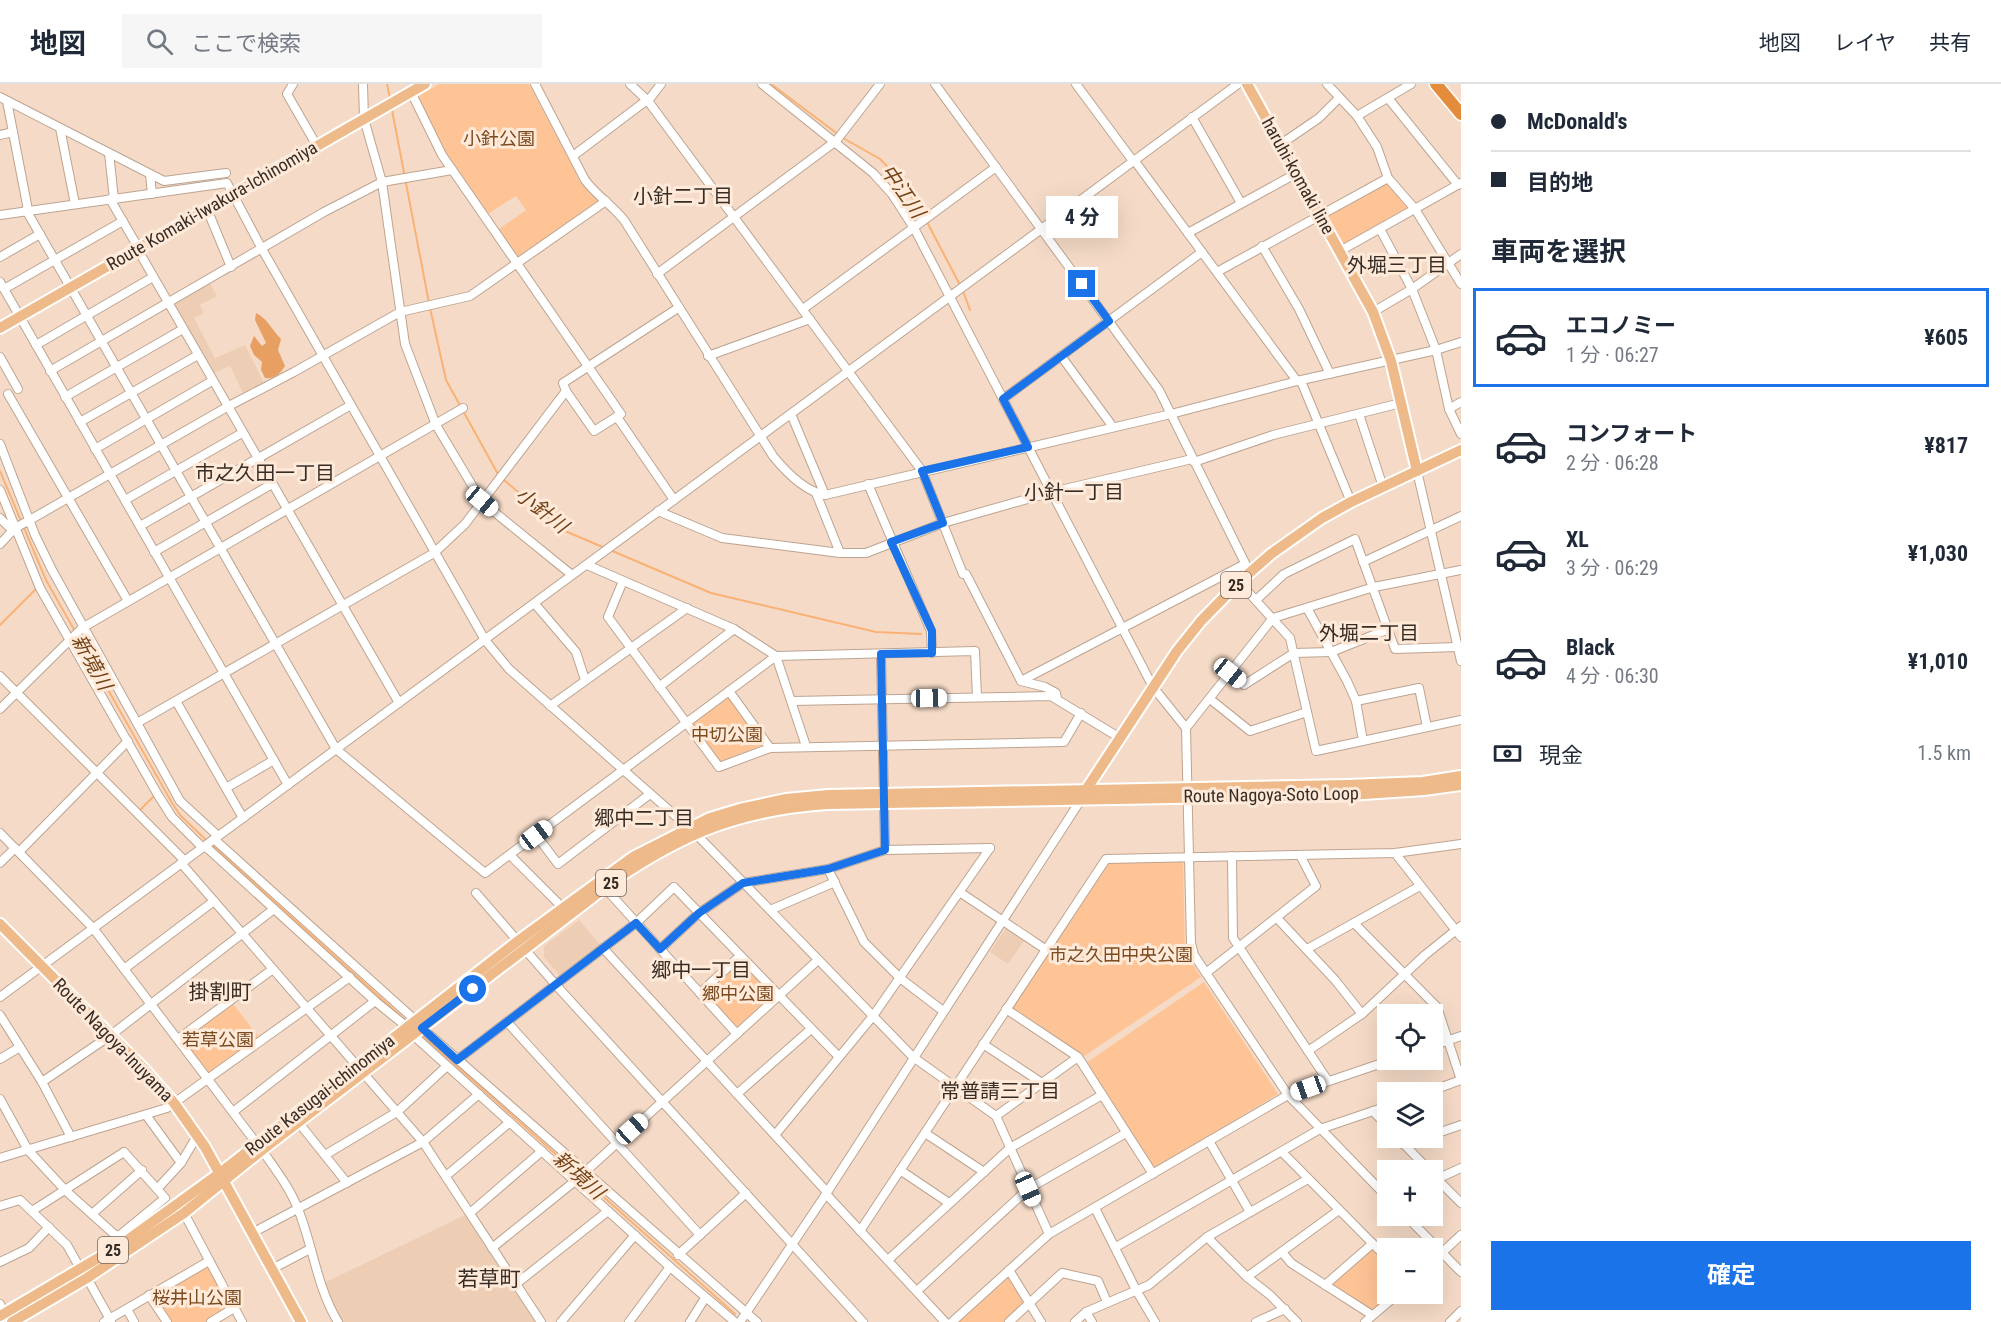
<!DOCTYPE html>
<html lang="ja">
<head>
<meta charset="utf-8">
<style>
  body { margin:0; font-family:"Roboto Condensed","Noto Sans JP",sans-serif; background:#f6f6f7; color:#1f2937; height:100vh; display:flex; flex-direction:column; font-size:22px; white-space:nowrap }
  * { box-sizing:border-box; margin:0 }
  p { font-size:20px; color:#747a83 }
  .icon { flex:none; width:33px; height:33px; fill:none; stroke:currentColor; stroke-width:2; stroke-linecap:round; stroke-linejoin:round }
  .map { position:relative; flex:1; overflow:hidden }
  .details { display:flex; flex-direction:column; background:#fff; width:540px }
  .details>* { flex:none }
  .guide { display:grid; align-content:center; height:132px; padding:0 30px; background:#fff }
  .tools { position:absolute; left:1377px; top:920px; display:grid; gap:12px }
  .tools a { display:grid; place-items:center; width:66px; height:66px; border-radius:0px; background:#fff; box-shadow:0 6px 24px #0002; font-size:30px }
  .end { position:absolute; width:27px; height:27px; margin:-14px; border:8px solid #1a73e8; background:#fff; box-shadow:0 0 0 3px #fff }
  .from { border-radius:50% }
  .bubble { position:absolute; height:42px; border-radius:0px; background:#fff; box-shadow:0 6px 24px #0002; font-size:20px; font-weight:700; line-height:42px; text-align:center }
  .car { position:absolute; width:18px; height:36px; margin:-18px -9px; border-radius:8px; box-shadow:0 0 4px 2px #0007; background:linear-gradient(#fff 24%,#345 0 40%,#fff 0 76%,#345 0 86%,#fff 0) }
  .guide b { display:flex; align-items:center; gap:21px; height:57px; font-size:22px }
  .guide b+b { border-top:2px solid #e0e1e3 }
  .guide i { width:15px; height:15px; background:#1f2937 }
  ul { padding:0; list-style:none }
  li { display:flex; align-items:center; gap:18px; height:99px; margin:0 12px 9px; padding:0 18px; border:3px solid transparent; border-radius:0px }
  li div { flex:1 }
  li b { display:block; font-size:22px }
  li em { font-style:normal; font-weight:700 }
  li.on { border-color:#1a73e8 }
  li>.icon { width:54px; height:54px; stroke-width:1.5 }
  h2 { padding:0 30px; font-size:27px; line-height:72px }
  .pay { display:flex; align-items:center; gap:15px; height:66px; padding:0 30px; font-size:22px }
  .pay p { margin-inline-start:auto }
  .cta { display:flex; gap:12px; margin-top:auto; padding:12px 30px }
  .cta a { flex:1; height:69px; border-radius:0px; background:#1a73e8; color:#fff; font-size:24px; font-weight:700; line-height:69px; text-align:center }
  header { display:flex; align-items:center; gap:36px; box-sizing:border-box; height:84px; padding:0 30px; background:#fff; border-bottom:2px solid #e0e1e3 }
  header strong { font-size:28px }
  nav { display:flex; gap:33px; margin-inline-start:auto; font-size:21px }
  .search { width:420px; height:54px; background:#f6f6f7; display:flex; align-items:center; gap:15px; box-sizing:border-box; padding:0 21px; border-radius:0px; color:#747a83; font-size:22px }
  main { display:flex; flex:1; min-height:0 }
  .map>svg:first-child { display:block }
</style>
</head>
<body>
<header>
<strong>地図</strong>
<div class="search"><svg class="icon" aria-label="search" viewBox="0 0 24 24"><circle cx="10" cy="10" r="6"/><path d="M15 15l6 6"/></svg>ここで検索</div>
<nav><a>地図</a><a>レイヤ</a><a>共有</a></nav>
</header>
<main>
<div class="map">
<svg width="1461" height="1238" viewBox="0 0 1461 1238">
  <rect width="100%" height="100%" fill="#f5dbc7"/>
  <g fill="#edceb5">
    <path d="M209,198l8,14 -17,9 4,8 -10,5 21,40 30,-13 20,40 -21,10 -14,-29 -19,8 -40,-69z"/>
    <path d="M579,836l21,25 -40,31 -16,-19v-11z"/>
    <path d="M1006,844h5l15,10 -18,26 -18,-12z"/>
    <path d="M465,1131l70,107h-193l-12,-18 -6,-21z"/>
  </g>
  <g fill="#fec496">
    <path d="M439,0h90l52,99 17,18 -2,5 -79,51 -18,-28 27,-19 -10,-14 -28,18 -42,-60 -27,-55 1,-4z"/>
    <path d="M1385,98l3,1 21,23 -1,3 -64,36 -17,-31z"/>
    <path d="M728,613l35,48 -43,17 -28,-38z"/>
    <path d="M1183,778l2,91 16,24 -118,80 -69,-47 -1,-4 93,-141 4,-2z"/>
    <path d="M738,877h3l31,32v3l-35,31h-3l-29,-33z"/>
    <path d="M1204,898l74,112 -122,73h-4l-66,-104z"/>
    <path d="M231,920l3,1 23,30v4l-48,34h-3l-23,-31z"/>
    <path d="M1373,1163l14,16 1,30h4l-21,18 -41,-26z"/>
    <path d="M206,1181l3,1 21,39 -1,2 -24,15h-34l-16,-23 1,-4z"/>
    <path d="M1008,1192l16,28 -20,18h-49z"/>
  </g>
  <path fill="#e89f62" d="M256,229c11,5 16,17 25,26l-3,11 7,16c-5,8 -10,13 -20,12l-4,-8 1,-8 -8,-7 -4,-9 4,-10 8,10 4,-3 -11,-23z"/>
  <g fill="none" stroke-linecap="round" stroke-linejoin="round">
    <g stroke="#fbb174" stroke-width="2">
      <path d="M387,0l3,15"/>
      <path d="M771,0l72,54 37,21 23,24 21,34"/>
      <path d="M392,26l37,193"/>
      <path d="M927,138l33,63"/>
      <path d="M963,207l7,19"/>
      <path d="M430,224l16,72 53,96 66,55 40,17"/>
      <path d="M0,387l46,109 126,223 8,12 26,25"/>
      <path d="M610,466l101,43 165,39 45,2"/>
      <path d="M0,541l35,-35"/>
      <path d="M139,727l14,-14"/>
      <path d="M212,761l193,175"/>
      <path d="M423,952l312,278"/>
    </g>
    <g stroke="#bda491" stroke-width="10">
      <g id="minor">
        <path d="M293,0l-6,10 30,52"/>
        <path d="M363,0l1,35 18,63 23,162 31,81 46,77 90,73"/>
        <path d="M535,0l50,96c11,15 27,25 39,40l149,236c13,16 31,35 52,39l346,-81 126,-33 139,-31 25,-8"/>
        <path d="M630,0l18,17 274,370 41,103h3l55,107 224,-117"/>
        <path d="M762,0l111,89 19,21 22,34 239,459 33,41 5,215 3,12 94,140 100,103"/>
        <path d="M935,0l224,306 88,177"/>
        <path d="M1076,0l57,77"/>
        <path d="M1327,0l30,32 20,31 11,31 27,31 46,75"/>
        <path d="M411,8l31,63 179,259 -27,17 -28,-40"/>
        <path d="M0,13l164,84 62,-8"/>
        <path d="M1388,14l70,87"/>
        <path d="M7,17l21,109"/>
        <path d="M648,17l13,-17"/>
        <path d="M1357,32l54,-32"/>
        <path d="M1192,33l49,86"/>
        <path d="M60,44l15,76"/>
        <path d="M0,51l13,-3"/>
        <path d="M1281,60l38,-26 20,-20"/>
        <path d="M109,69l5,46"/>
        <path d="M573,72l74,-56"/>
        <path d="M1134,76l163,221"/>
        <path d="M150,90l2,20"/>
        <path d="M110,115l29,50"/>
        <path d="M207,125l24,58"/>
        <path d="M26,126l310,539 149,124 291,-217 199,-5 2,46"/>
        <path d="M0,131l227,-32 35,66 223,391 24,29 187,165 217,223 83,59 53,118"/>
        <path d="M1380,145l32,60 24,61 13,59 12,-7"/>
        <path d="M1188,149l109,-60"/>
        <path d="M1262,162l37,63 31,65"/>
        <path d="M138,166l261,453"/>
        <path d="M1340,167l121,-68"/>
        <path d="M0,173l40,-23"/>
        <path d="M1217,188l171,-94"/>
        <path d="M657,190l179,-133 44,-57"/>
        <path d="M0,198l288,503"/>
        <path d="M4,205l119,-68"/>
        <path d="M803,225l193,-142"/>
        <path d="M1373,228l39,-23 49,-35"/>
        <path d="M36,261l117,-68"/>
        <path d="M708,272l102,-37"/>
        <path d="M1061,272l52,71"/>
        <path d="M0,273l18,32"/>
        <path d="M50,287l274,-159 58,-30 70,-12"/>
        <path d="M1301,297l50,121"/>
        <path d="M8,310l120,207"/>
        <path d="M65,313l118,-68"/>
        <path d="M1003,315l199,-147"/>
        <path d="M1449,325l12,25"/>
        <path d="M791,330l34,81"/>
        <path d="M1359,330l24,73"/>
        <path d="M617,333l57,83"/>
        <path d="M80,338l118,-67"/>
        <path d="M0,360l35,91 17,35 85,153 43,78 38,35"/>
        <path d="M95,365l117,-68"/>
        <path d="M1194,378l79,-27 128,-32"/>
        <path d="M1417,387l44,190"/>
        <path d="M868,400l63,147 1,22"/>
        <path d="M0,406l40,98 118,207 14,22 31,31"/>
        <path d="M816,409l24,60"/>
        <path d="M125,416l117,-67"/>
        <path d="M658,427l64,27 118,15h26l77,-30 109,-31 140,-33"/>
        <path d="M0,434l13,13"/>
        <path d="M140,442l211,-121"/>
        <path d="M0,460l15,-16 13,-7 199,-114 67,-35 106,-60 70,-16 136,-95"/>
        <path d="M154,468l118,-68"/>
        <path d="M1363,478l98,-46"/>
        <path d="M587,481l147,64 42,27 30,90"/>
        <path d="M623,497l-15,36 111,150 51,-19 294,-6 17,-29"/>
        <path d="M1239,498l51,56 26,113 145,-31"/>
        <path d="M1256,516l28,-26 71,-35 40,110 62,-2"/>
        <path d="M535,520l41,48 9,28"/>
        <path d="M1307,524l40,73 9,20 7,40"/>
        <path d="M881,570l4,196"/>
        <path d="M1230,589l14,12 50,-32 37,-1 58,-23"/>
        <path d="M0,592l185,185"/>
        <path d="M1021,597l24,6 11,6 1,6"/>
        <path d="M659,603l75,-58"/>
        <path d="M729,607l41,57"/>
        <path d="M1210,615l40,32 57,-19"/>
        <path d="M176,617l67,117"/>
        <path d="M792,617l259,-5 69,42"/>
        <path d="M1356,617l63,-13 8,39"/>
        <path d="M550,622l137,-98"/>
        <path d="M0,625l82,-81 381,-220"/>
        <path d="M137,639l297,-170 31,-29 101,-133 -3,-8 115,-75"/>
        <path d="M1186,644l87,-110 101,-31 87,-17"/>
        <path d="M226,704l48,-28"/>
        <path d="M0,749l93,95 164,216"/>
        <path d="M536,751l22,29 92,-70"/>
        <path d="M214,755l201,181"/>
        <path d="M205,762l170,155 32,26"/>
        <path d="M19,768l109,-111"/>
        <path d="M1395,769l66,84"/>
        <path d="M510,771l53,53"/>
        <path d="M1232,772l1,82 95,143"/>
        <path d="M0,779l15,-15"/>
        <path d="M181,779l242,279 118,180"/>
        <path d="M828,785l36,73 36,36 43,33"/>
        <path d="M605,804l132,146"/>
        <path d="M476,809l79,91 308,338"/>
        <path d="M961,809l84,56"/>
        <path d="M770,826l65,-28"/>
        <path d="M1277,834l58,62 27,34"/>
        <path d="M1354,839l83,84 24,73"/>
        <path d="M603,864l224,244"/>
        <path d="M660,865l39,-36 44,-30 85,-14 57,-19 105,-2"/>
        <path d="M1307,865l113,-63"/>
        <path d="M124,885l90,-68"/>
        <path d="M1206,889l110,-87 -16,-31"/>
        <path d="M700,909l40,-37"/>
        <path d="M0,913l1238,-913"/>
        <path d="M1006,925l72,48 75,117"/>
        <path d="M0,931l42,67 29,55"/>
        <path d="M507,938l193,213"/>
        <path d="M422,944l335,294"/>
        <path d="M413,951l257,232 65,55"/>
        <path d="M178,955l95,-70"/>
        <path d="M983,960l59,39"/>
        <path d="M1432,962l29,-10"/>
        <path d="M1308,967l54,-37 63,-59 36,-29"/>
        <path d="M0,975l20,-12"/>
        <path d="M457,976l179,-137 38,-36 165,170"/>
        <path d="M42,998l69,-47 163,-126"/>
        <path d="M1428,1008l33,-12"/>
        <path d="M737,1010l74,-65"/>
        <path d="M0,1015l28,51 37,40 49,44 4,2 3,-2 44,-36 -41,-46 -92,59"/>
        <path d="M1373,1027l15,16"/>
        <path d="M233,1028l142,-111"/>
        <path d="M146,1031l35,48"/>
        <path d="M996,1032l82,-59"/>
        <path d="M299,1039l48,60"/>
        <path d="M925,1049l59,39"/>
        <path d="M775,1051l98,-119 117,-168"/>
        <path d="M1432,1051l29,-10"/>
        <path d="M1397,1053l32,33"/>
        <path d="M1209,1057l41,71"/>
        <path d="M1404,1061l22,-8"/>
        <path d="M262,1066c13,19 28,38 36,59 15,37 19,79 40,113"/>
        <path d="M1282,1068l106,107"/>
        <path d="M325,1071l72,-43 50,-46"/>
        <path d="M0,1074l167,-50 183,-131"/>
        <path d="M900,1086l49,33"/>
        <path d="M584,1089l234,-213"/>
        <path d="M1432,1090l29,29"/>
        <path d="M446,1092l64,-54"/>
        <path d="M1432,1099l5,-4 24,-11"/>
        <path d="M158,1104l23,-25 16,-27"/>
        <path d="M826,1110l119,128"/>
        <path d="M0,1122l20,-6 47,45 14,25"/>
        <path d="M1095,1124l41,82 19,32"/>
        <path d="M184,1129l58,109"/>
        <path d="M470,1129l72,-62"/>
        <path d="M92,1130l50,-44"/>
        <path d="M1405,1131l56,57"/>
        <path d="M860,1147l246,-372 289,-6 66,-9"/>
        <path d="M252,1149l171,-91 56,-48"/>
        <path d="M1207,1153l40,40 23,18 27,27"/>
        <path d="M1116,1163l204,-118 68,-23"/>
        <path d="M492,1164l83,-67"/>
        <path d="M1282,1168l9,11 81,52"/>
        <path d="M678,1171l68,-62"/>
        <path d="M888,1176l122,-112 92,-53"/>
        <path d="M0,1178l29,-14 20,-21"/>
        <path d="M1432,1178l29,-27"/>
        <path d="M272,1185l38,-20"/>
        <path d="M1009,1186l32,52"/>
        <path d="M1247,1193l92,-67"/>
        <path d="M87,1194l24,43"/>
        <path d="M516,1200l92,-73"/>
        <path d="M1325,1201l47,-41"/>
        <path d="M917,1207l111,-102 98,-56"/>
        <path d="M149,1211l18,27"/>
        <path d="M0,1220l5,10"/>
        <path d="M127,1225l7,13"/>
        <path d="M1086,1228l6,10"/>
        <path d="M104,1238l105,-61"/>
        <path d="M211,1238l23,-14"/>
        <path d="M561,1238l74,-87"/>
        <path d="M629,1238l41,-55"/>
        <path d="M690,1238l15,-24"/>
        <path d="M740,1238l86,-128 256,-396"/>
        <path d="M952,1238l97,-88 239,-139 106,-36"/>
        <path d="M1009,1238l53,-49 36,8 9,21"/>
        <path d="M1075,1238l11,-10 63,-27 58,-48 101,-58"/>
        <path d="M1256,1238l29,-13"/>
        <path d="M1365,1238l34,-29"/>
        <path d="M1450,1238l11,-11"/>
      </g>
    </g>
    <g stroke="#fff" stroke-width="14">
      <g id="major">
        <path d="M1247,0l126,228 18,49 26,110"/>
        <path d="M0,244l425,-244"/>
        <path d="M1084,709l93,-142 24,-30 38,-39 32,-28 51,-36 29,-16 110,-52"/>
        <path d="M0,840l144,145 30,34 31,44 96,175"/>
        <path d="M0,1232l122,-72 98,-71 298,-232 115,-84 77,-39 30,-9 46,-10 42,-4 520,-10 75,-3 38,-6"/>
        <path d="M12,1238l75,-44 97,-65 78,-63 353,-270c70,-48 127,-70 212,-76l522,-9 75,-5 37,-5"/>
      </g>
    </g>
    <g stroke="#fff" stroke-width="15">
      <path id="highway" d="M1436,0l25,30"/>
    </g>
    <use href="#minor" stroke="#fff" stroke-width="8"/>
    <use href="#major" stroke="#efba8a" stroke-width="10"/>
    <use href="#highway" stroke="#e48c3c" stroke-width="12"/>
  </g>
  <g fill="none" stroke-linecap="round" stroke-linejoin="round">
    <path stroke="#1a73e8" stroke-width="8" d="M473,905l-51,39 35,32 179,-137 24,26 39,-36 44,-30 85,-14 57,-19 -4,-196 51,-1v-22l-41,-89 52,-19 -21,-52 106,-24 -25,-48 106,-78 -27,-37"/>
  </g>
  <g text-anchor="middle" stroke-width="6" stroke-linejoin="round" paint-order="stroke">
    <g fill="#ffe9d9" stroke="#73655b" stroke-width="1.5">
      <rect x="1221" y="488" width="30" height="26" rx="4.5"/>
      <rect x="596" y="786" width="30" height="26" rx="4.5"/>
      <rect x="98" y="1153" width="30" height="26" rx="4.5"/>
    </g>
    <g font-size="16" font-weight="bold" fill="#372d25">
      <text x="1236" y="507">25</text>
      <text x="611" y="805">25</text>
      <text x="113" y="1172">25</text>
    </g>
    <g font-size="18" fill="#7b4b1f" stroke="#ffe9d9">
      <text x="499" y="61">小針公園</text>
      <text x="727" y="657">中切公園</text>
      <text x="1121" y="877">市之久田中央公園</text>
      <text x="738" y="916">郷中公園</text>
      <text x="218" y="962">若草公園</text>
      <text x="197" y="1220">桜井山公園</text>
    </g>
    <g font-size="18" fill="#372d25" stroke="#ffe9d9">
      <text transform="translate(1298 92) rotate(61)" y="6">haruhi-komaki line</text>
      <text transform="translate(212 122) rotate(-30)" y="6">Route Komaki-Iwakura-Ichinomiya</text>
      <text transform="translate(1271 711) rotate(-1)" y="6">Route Nagoya-Soto Loop</text>
      <text transform="translate(113 956) rotate(46)" y="6">Route Nagoya-Inuyama</text>
      <text transform="translate(320 1011) rotate(-38)" y="6">Route Kasugai-Ichinomiya</text>
    </g>
    <g font-size="20" font-style="italic" fill="#734317" stroke="#ffe9d9">
      <text transform="translate(903 107) rotate(55)" y="7">中江川</text>
      <text transform="translate(542 426) rotate(38)" y="7">小針川</text>
      <text transform="translate(92 578) rotate(61)" y="7">新境川</text>
      <text transform="translate(579 1091) rotate(42)" y="7">新境川</text>
    </g>
    <g font-size="20" fill="#372d25" stroke="#ffe9d9">
      <text x="683" y="119">小針二丁目</text>
      <text x="1397" y="188">外堀三丁目</text>
      <text x="265" y="396">市之久田一丁目</text>
      <text x="1074" y="415">小針一丁目</text>
      <text x="1369" y="556">外堀二丁目</text>
      <text x="644" y="741">郷中二丁目</text>
      <text x="701" y="893">郷中一丁目</text>
      <text x="1000" y="1014">常普請三丁目</text>
    </g>
    <g font-size="21" fill="#372d25" stroke="#ffe9d9">
      <text x="220" y="915">掛割町</text>
      <text x="489" y="1202">若草町</text>
    </g>
  </g>
</svg>
<div class="tools">
<a><svg class="icon" aria-label="locate" viewBox="0 0 24 24"><circle cx="12" cy="12" r="6"/><path d="M12 2v4M12 18v4M2 12h4M18 12h4"/></svg></a>
<a><svg class="icon" aria-label="layers" viewBox="0 0 24 24"><path d="M12 4l9 5-9 5-9-5zM3 14l9 5 9-5"/></svg></a>
<a>+</a>
<a>−</a>
</div>
<i class="end from" style="left:473px;top:905px"></i>
<i class="end" style="left:1082px;top:200px"></i>
<div class="bubble" style="left:1046px;top:112px;width:72px">4 分</div>
<i class="car" style="left:482px;top:417px;rotate:130deg"></i>
<i class="car" style="left:1230px;top:589px;rotate:129deg"></i>
<i class="car" style="left:929px;top:614px;rotate:89deg"></i>
<i class="car" style="left:536px;top:751px;rotate:53deg"></i>
<i class="car" style="left:1308px;top:1004px;rotate:250deg"></i>
<i class="car" style="left:632px;top:1045px;rotate:48deg"></i>
<i class="car" style="left:1028px;top:1105px;rotate:156deg"></i>
</div>
<section class="details">
<div class="guide">
<b><i class="from"></i>McDonald's</b>
<b><i></i>目的地</b>
</div>
<h2>車両を選択</h2>
<ul>
<li class="on"><svg class="icon" aria-label="car" viewBox="0 0 24 24"><path d="M5 17H2v-5l4-1 3-4h7l3 4 3 1v5h-3M9 17h6M6 11h13"/><circle cx="7" cy="17" r="2"/><circle cx="17" cy="17" r="2"/></svg><div><b>エコノミー</b><p>1 分 · 06:27</p></div><em>¥605</em></li>
<li><svg class="icon" aria-label="car" viewBox="0 0 24 24"><path d="M5 17H2v-5l4-1 3-4h7l3 4 3 1v5h-3M9 17h6M6 11h13"/><circle cx="7" cy="17" r="2"/><circle cx="17" cy="17" r="2"/></svg><div><b>コンフォート</b><p>2 分 · 06:28</p></div><em>¥817</em></li>
<li><svg class="icon" aria-label="car" viewBox="0 0 24 24"><path d="M5 17H2v-5l4-1 3-4h7l3 4 3 1v5h-3M9 17h6M6 11h13"/><circle cx="7" cy="17" r="2"/><circle cx="17" cy="17" r="2"/></svg><div><b>XL</b><p>3 分 · 06:29</p></div><em>¥1,030</em></li>
<li><svg class="icon" aria-label="car" viewBox="0 0 24 24"><path d="M5 17H2v-5l4-1 3-4h7l3 4 3 1v5h-3M9 17h6M6 11h13"/><circle cx="7" cy="17" r="2"/><circle cx="17" cy="17" r="2"/></svg><div><b>Black</b><p>4 分 · 06:30</p></div><em>¥1,010</em></li>
</ul>
<div class="pay"><svg class="icon" aria-label="cash" viewBox="0 0 24 24"><path d="M3 7h18v10H3z"/><circle cx="12" cy="12" r="2"/></svg>現金<p>1.5 km</p></div>
<div class="cta"><a>確定</a></div>
</section>
</main>
</body>
</html>
